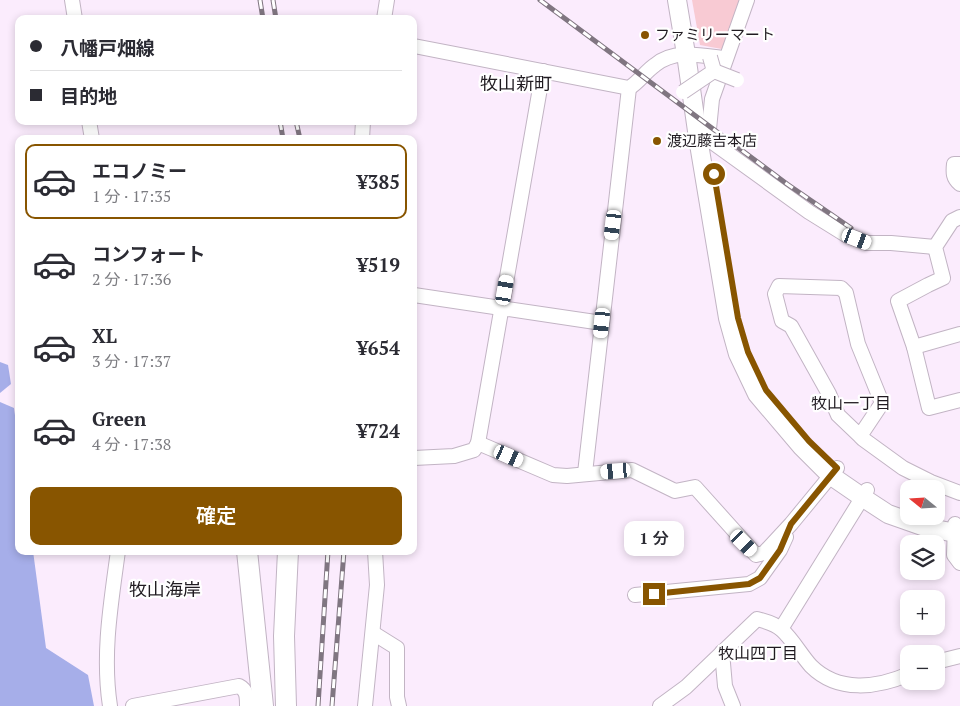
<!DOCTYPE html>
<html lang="ja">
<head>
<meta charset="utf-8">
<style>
  body { margin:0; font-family:"PT Serif","Noto Sans JP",serif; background:#f2f2f3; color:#2b2b33; height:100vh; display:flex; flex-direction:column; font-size:19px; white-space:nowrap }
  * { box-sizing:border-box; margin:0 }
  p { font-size:16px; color:#7c7c81 }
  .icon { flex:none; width:28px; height:28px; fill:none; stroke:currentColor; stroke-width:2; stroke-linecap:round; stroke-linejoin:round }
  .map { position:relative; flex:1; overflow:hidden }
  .details { position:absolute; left:15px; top:135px; width:402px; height:420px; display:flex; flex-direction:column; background:#fff; border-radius:10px; box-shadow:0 2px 8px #0003 }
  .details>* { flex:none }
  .guide { position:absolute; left:15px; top:15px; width:402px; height:110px; border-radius:10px; box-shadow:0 2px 8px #0003; display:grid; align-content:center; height:110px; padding:0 15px; background:#fff }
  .needle { width:32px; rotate:288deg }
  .buttons { position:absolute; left:900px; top:480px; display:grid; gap:10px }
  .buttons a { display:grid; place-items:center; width:45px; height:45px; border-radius:10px; background:#fff; box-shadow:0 2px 8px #0003; font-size:25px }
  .end { position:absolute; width:22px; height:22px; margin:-11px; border:6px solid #850; background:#fff; box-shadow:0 0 0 2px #fff }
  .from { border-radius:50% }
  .bubble { position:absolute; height:35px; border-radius:10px; background:#fff; box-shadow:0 2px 8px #0003; font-size:16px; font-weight:600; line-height:35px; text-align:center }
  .car { position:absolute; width:15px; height:30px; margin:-15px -8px; border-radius:6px; box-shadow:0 0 4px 1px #0007; background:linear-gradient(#fff 24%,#345 0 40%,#fff 0 76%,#345 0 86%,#fff 0) }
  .guide b { display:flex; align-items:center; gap:18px; height:48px; font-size:19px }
  .guide b+b { border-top:1px solid #e1e1e2 }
  .guide i { width:12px; height:12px; background:#2b2b33 }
  ul { padding:9px 0 0; list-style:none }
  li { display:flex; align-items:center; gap:15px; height:75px; margin:0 10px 8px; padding:0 5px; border:2px solid transparent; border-radius:10px }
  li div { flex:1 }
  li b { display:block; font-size:19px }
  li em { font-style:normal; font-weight:600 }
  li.current { border-color:#850 }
  li>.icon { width:45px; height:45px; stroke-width:1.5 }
  .cta { display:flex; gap:10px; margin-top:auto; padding:10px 15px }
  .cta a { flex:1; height:58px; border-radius:10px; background:#850; color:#fff; font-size:20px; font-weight:600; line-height:58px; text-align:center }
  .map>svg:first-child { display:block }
</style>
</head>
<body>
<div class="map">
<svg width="960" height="706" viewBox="0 0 960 706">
  <rect width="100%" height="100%" fill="#fbecfd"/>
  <path fill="#f8cad3" d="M692,0h50l-15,50 -27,-5z"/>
  <g fill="#a6aee9">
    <path d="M0,362l8,3 3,19 -11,9z"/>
    <path d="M0,402l14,6 5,37v106h14l13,97 42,27 6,31h-94z"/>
  </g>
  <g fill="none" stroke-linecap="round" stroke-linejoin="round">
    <g stroke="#c2b4c4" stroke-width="16">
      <g id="minor">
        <path d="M72,0l3,19"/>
        <path d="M747,0l-35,99 -4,40 101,73 37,23 21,8h24l44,4"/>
        <path d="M384,19l3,-19"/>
        <path d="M414,46l215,42c10,-6 16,-16 26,-23 19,-16 45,-10 67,-7"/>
        <path d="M89,121l3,18"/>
        <path d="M362,139l1,-18"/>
        <path d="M960,164h-6c-1,9 -1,14 6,20"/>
        <path d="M960,217l-8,4 -17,26 8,31 -15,7 -30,16 16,46 46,-13"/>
        <path d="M414,295l188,28"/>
        <path d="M914,347l15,61 31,-8"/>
        <path d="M860,436l22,-33 -24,-59 -12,-51 -5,-5 -62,-2 -4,8 7,27 9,5 38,68 9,21 22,21 3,3 40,29 28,14 29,11"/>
        <path d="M478,443l75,32 14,1 65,-6 43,21 20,-4 61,68 8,-2 27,-29 46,-56"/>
        <path d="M414,458l40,-2 20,-6 4,-7 65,-372"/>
        <path d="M585,473l44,-385"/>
        <path d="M955,524l-1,31 6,8"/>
        <path d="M635,595l114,-11 11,-6 20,-28 6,-13"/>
        <path d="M781,629l86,-139"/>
        <path d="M373,633l24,15v49l2,9"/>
        <path d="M722,652l3,34 8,20"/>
        <path d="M936,662l24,-6"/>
        <path d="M110,706c-8,-52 1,-103 8,-155"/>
        <path d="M133,706l106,-20c8,4 8,11 8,20"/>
        <path d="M365,706l12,-121 -2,-34"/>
        <path d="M660,706l26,-19 71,-68c8,2 19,5 25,11 11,10 19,25 29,36 27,27 66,22 98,8"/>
      </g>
    </g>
    <g stroke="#c2b4c4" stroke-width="20">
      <path id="major" d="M677,0l9,54 12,84 30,180 10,36 19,40 45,53 28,28 32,22 26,17 37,13 35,7"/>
    </g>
    <g stroke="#c2b4c4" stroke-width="22">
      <g id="highway">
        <path d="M247,551l16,155"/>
        <path d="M286,706l-2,-70 4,-85"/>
      </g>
    </g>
    <use href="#minor" stroke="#fff" stroke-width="14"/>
    <use href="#major" stroke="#fff" stroke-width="18"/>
    <use href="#highway" stroke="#fff" stroke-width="20"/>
    <g stroke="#807681" stroke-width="5">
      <g id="rail">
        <path d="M260,0l3,19"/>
        <path d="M273,0l3,19"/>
        <path d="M540,0l247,184 64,44"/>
        <path d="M280,121l3,18"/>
        <path d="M296,121l4,18"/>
        <path d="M318,706l10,-155"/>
        <path d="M332,706l12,-155"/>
      </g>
    </g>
    <use href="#rail" stroke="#fff" stroke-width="3" stroke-dasharray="9" stroke-linecap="butt"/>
    <g stroke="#c2b4c4" stroke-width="16" stroke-linecap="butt">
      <g id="minor-bridge">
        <path d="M714,71l23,9"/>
        <path d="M683,92l31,-21 -4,-14"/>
      </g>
    </g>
    <use href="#minor-bridge" stroke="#fff" stroke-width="14"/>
  </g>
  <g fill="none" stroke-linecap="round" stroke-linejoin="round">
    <path stroke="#850" stroke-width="6" d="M654,594l95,-10 11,-6 20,-28 11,-26 46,-56 -28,-27 -43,-51 -18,-38 -10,-34 -24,-144"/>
  </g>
  <g fill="#850" stroke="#fff" stroke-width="2">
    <circle cx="645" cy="35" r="5"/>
    <circle cx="657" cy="141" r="5"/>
  </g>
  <g text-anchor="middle" stroke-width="4.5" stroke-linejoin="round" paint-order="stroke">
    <g font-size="15" fill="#201b21" stroke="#fff" text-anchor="start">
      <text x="655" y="40">ファミリーマート</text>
      <text x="667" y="146">渡辺藤吉本店</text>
    </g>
    <g font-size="16" fill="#201b21" stroke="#fff">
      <text x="851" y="409">牧山一丁目</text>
      <text x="758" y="659">牧山四丁目</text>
    </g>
    <g font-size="18" fill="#201b21" stroke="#fff">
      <text x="516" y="90">牧山新町</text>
      <text x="165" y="596">牧山海岸</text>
    </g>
  </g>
</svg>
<div class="buttons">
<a><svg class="needle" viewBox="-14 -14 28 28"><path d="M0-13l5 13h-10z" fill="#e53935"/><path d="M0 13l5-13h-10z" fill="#7c7c81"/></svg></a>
<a><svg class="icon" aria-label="layers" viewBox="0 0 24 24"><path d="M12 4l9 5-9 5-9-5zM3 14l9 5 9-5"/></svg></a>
<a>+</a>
<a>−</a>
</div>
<i class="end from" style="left:714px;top:174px"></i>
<i class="end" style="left:654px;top:594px"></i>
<div class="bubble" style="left:624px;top:521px;width:60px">1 分</div>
<i class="car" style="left:613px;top:225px;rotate:187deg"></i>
<i class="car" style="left:857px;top:239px;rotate:111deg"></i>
<i class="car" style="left:505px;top:290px;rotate:10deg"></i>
<i class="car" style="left:602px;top:323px;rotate:186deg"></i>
<i class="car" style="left:509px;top:456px;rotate:114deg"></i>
<i class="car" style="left:616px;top:471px;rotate:265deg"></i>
<i class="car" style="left:744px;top:543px;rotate:135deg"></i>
<div class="guide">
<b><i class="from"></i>八幡戸畑線</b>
<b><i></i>目的地</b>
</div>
<section class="details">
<ul>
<li class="current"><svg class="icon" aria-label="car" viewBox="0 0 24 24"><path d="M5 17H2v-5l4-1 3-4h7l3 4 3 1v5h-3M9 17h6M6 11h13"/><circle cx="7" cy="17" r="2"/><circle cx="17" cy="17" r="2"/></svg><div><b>エコノミー</b><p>1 分 · 17:35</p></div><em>¥385</em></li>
<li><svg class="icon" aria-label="car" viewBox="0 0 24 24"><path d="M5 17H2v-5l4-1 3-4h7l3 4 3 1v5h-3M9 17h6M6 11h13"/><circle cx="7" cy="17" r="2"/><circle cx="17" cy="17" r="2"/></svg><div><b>コンフォート</b><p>2 分 · 17:36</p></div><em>¥519</em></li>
<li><svg class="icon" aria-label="car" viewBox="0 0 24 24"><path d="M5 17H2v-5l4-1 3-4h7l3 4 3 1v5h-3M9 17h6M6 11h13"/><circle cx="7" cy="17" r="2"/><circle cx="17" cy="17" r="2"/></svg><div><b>XL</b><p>3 分 · 17:37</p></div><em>¥654</em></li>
<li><svg class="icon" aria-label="car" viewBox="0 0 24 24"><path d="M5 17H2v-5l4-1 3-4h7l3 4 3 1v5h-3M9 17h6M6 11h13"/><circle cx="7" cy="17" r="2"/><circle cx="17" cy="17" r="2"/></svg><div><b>Green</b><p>4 分 · 17:38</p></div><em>¥724</em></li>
</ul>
<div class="cta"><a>確定</a></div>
</section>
</div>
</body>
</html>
